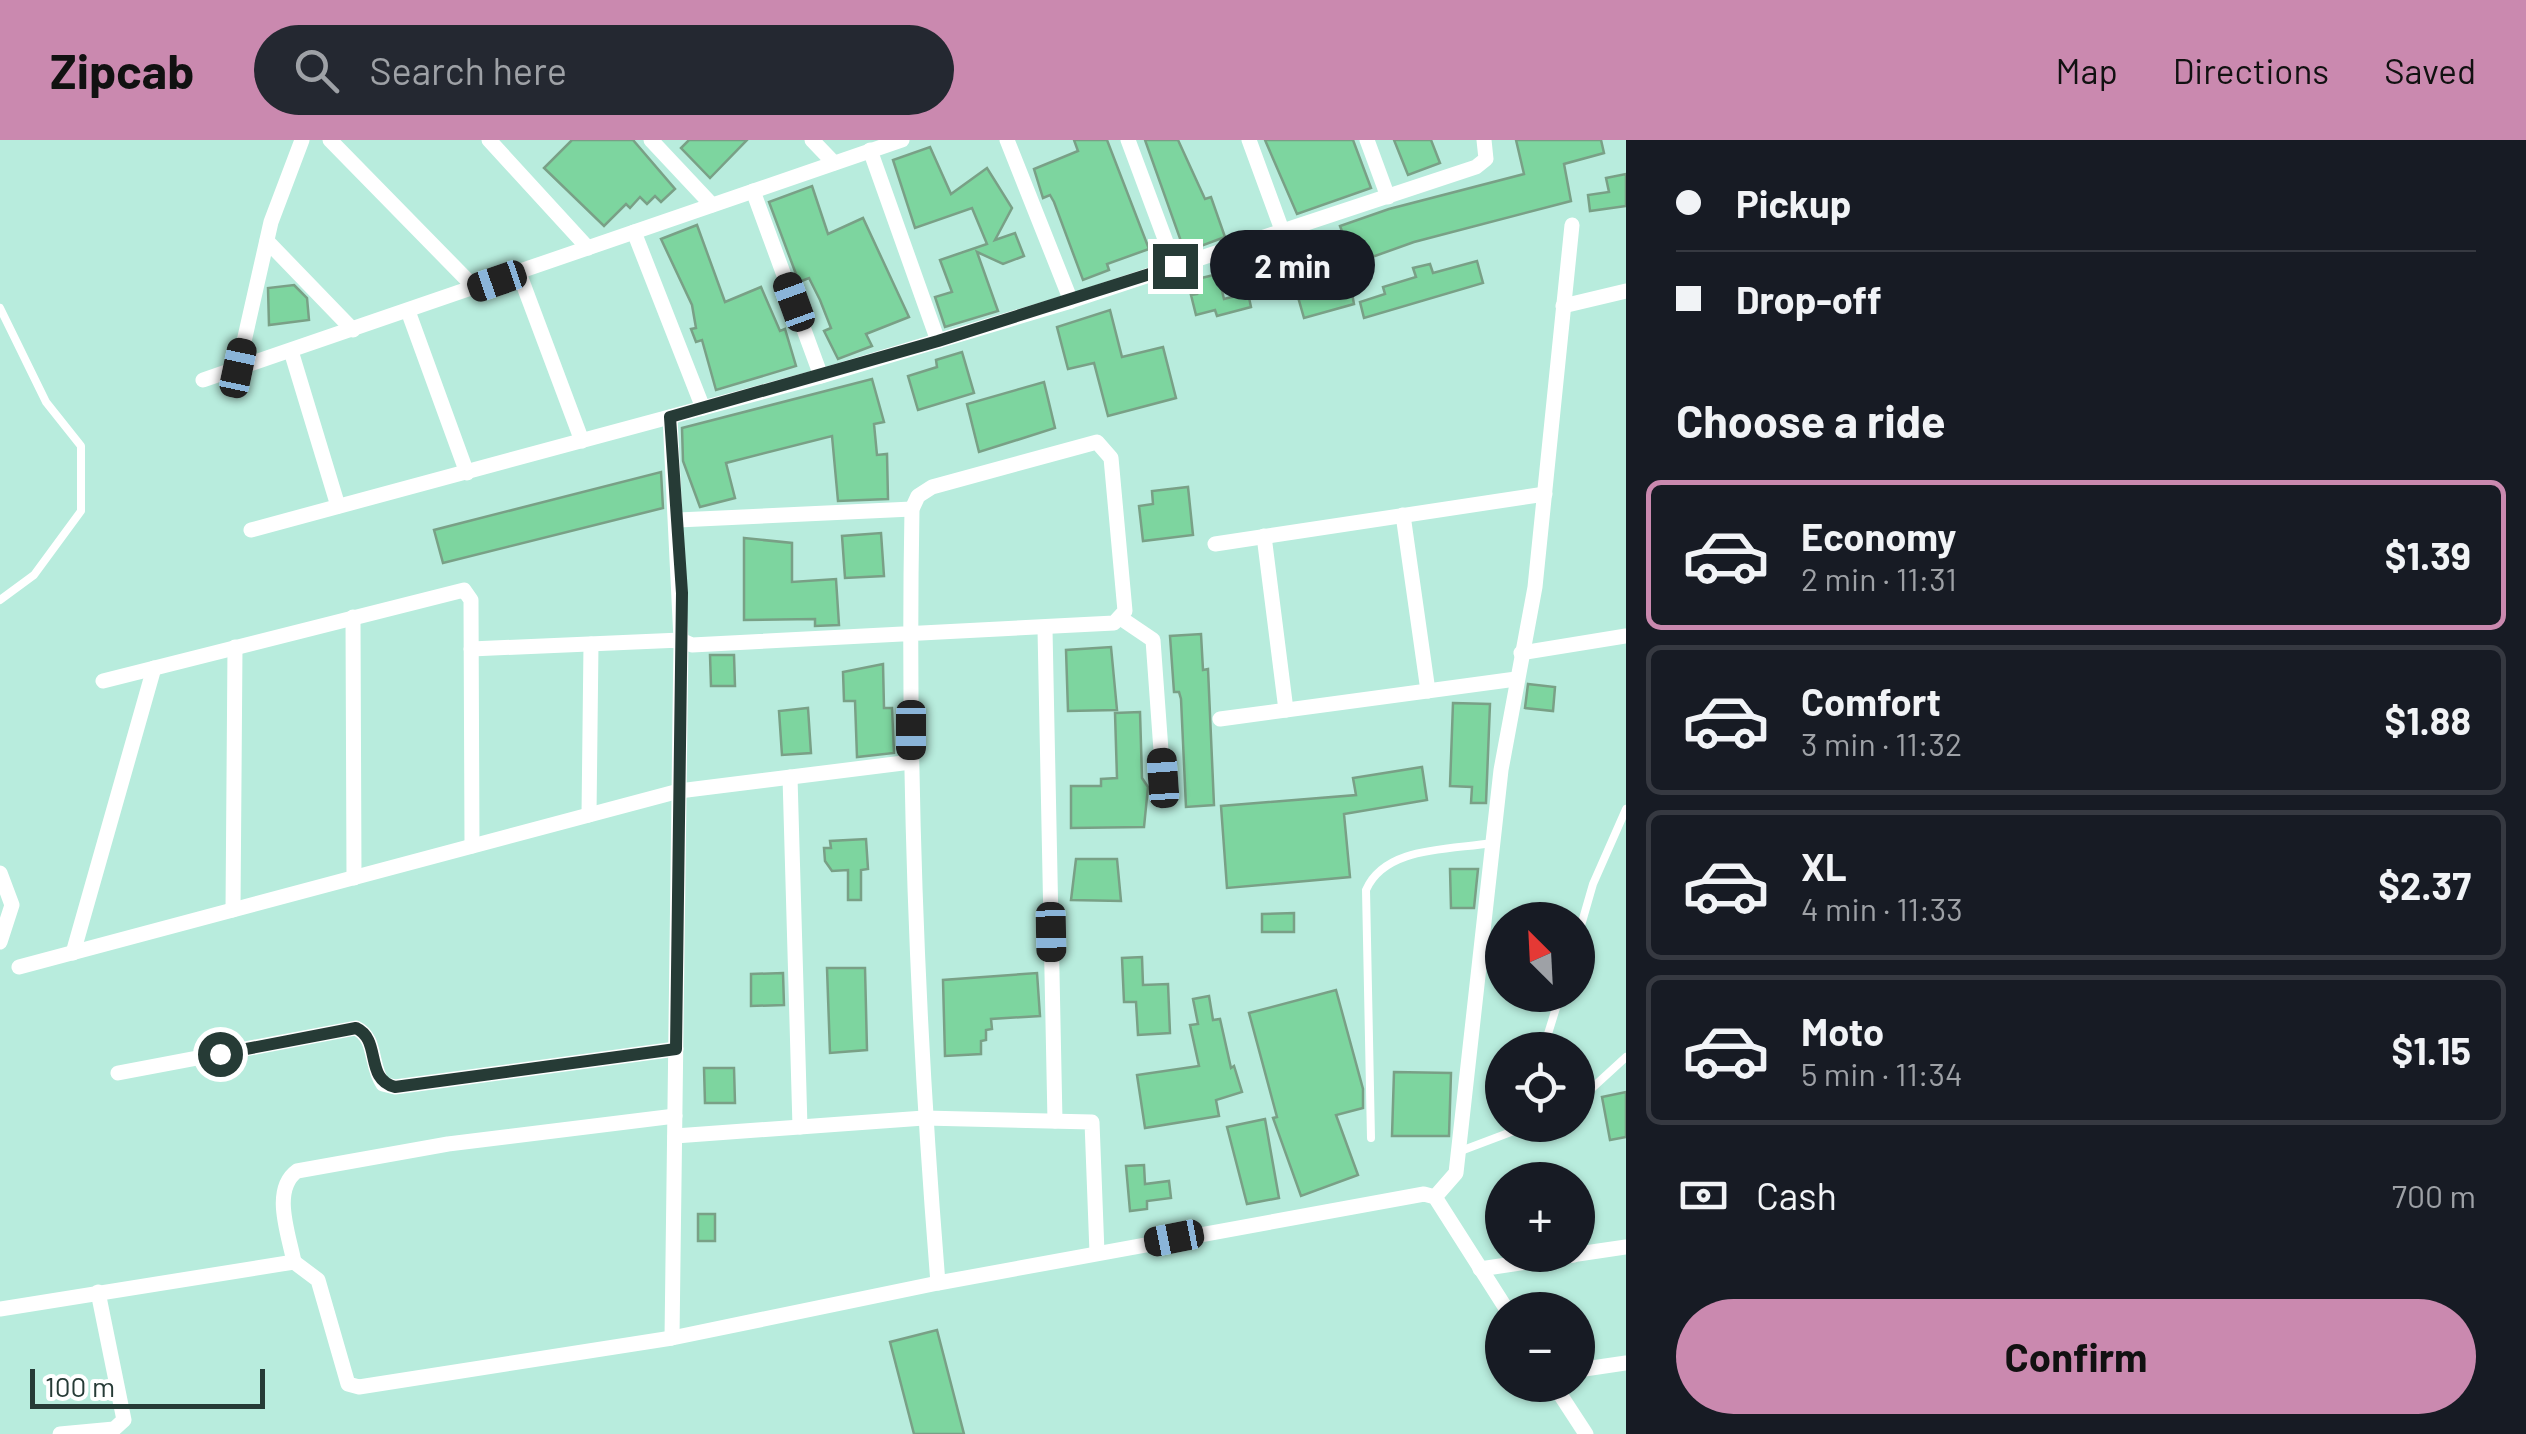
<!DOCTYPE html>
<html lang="en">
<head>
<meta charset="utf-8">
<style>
  body { margin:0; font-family:Barlow,sans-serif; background:#242831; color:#f1f3f6; height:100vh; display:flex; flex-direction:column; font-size:38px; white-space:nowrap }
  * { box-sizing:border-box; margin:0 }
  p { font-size:32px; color:#9ea1a6 }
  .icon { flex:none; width:55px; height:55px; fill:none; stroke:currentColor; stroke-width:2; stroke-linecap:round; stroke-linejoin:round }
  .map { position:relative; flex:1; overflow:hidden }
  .sheet { display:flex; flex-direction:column; background:#171b24; width:900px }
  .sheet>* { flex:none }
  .top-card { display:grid; align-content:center; height:220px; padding:0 50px; background:#171b24 }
  .needle { width:65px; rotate:336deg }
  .fabs { position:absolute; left:1485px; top:762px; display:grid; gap:20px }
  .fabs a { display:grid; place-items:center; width:110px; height:110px; border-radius:50%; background:#171b24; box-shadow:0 2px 8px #0004; font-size:50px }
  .scale { position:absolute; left:30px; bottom:25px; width:235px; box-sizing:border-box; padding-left:10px; border:5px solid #263b36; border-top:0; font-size:28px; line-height:35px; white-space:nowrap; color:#263b36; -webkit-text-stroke:8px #fff; paint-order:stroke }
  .end { position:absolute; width:45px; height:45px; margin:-22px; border:12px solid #263b36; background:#fff; box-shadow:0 0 0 5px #fff }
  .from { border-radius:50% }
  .bubble { position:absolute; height:70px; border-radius:35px; background:#171b24; box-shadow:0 2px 8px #0004; font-size:32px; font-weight:700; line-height:70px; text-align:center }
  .car { position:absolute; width:30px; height:60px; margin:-30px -15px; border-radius:12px; box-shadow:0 0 8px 2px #0007; background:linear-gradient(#222 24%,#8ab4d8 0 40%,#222 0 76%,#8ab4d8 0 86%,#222 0) }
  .top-card b { display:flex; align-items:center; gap:35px; height:95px; font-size:38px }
  .top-card b+b { border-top:2px solid #363941 }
  .top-card i { width:25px; height:25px; background:#f1f3f6 }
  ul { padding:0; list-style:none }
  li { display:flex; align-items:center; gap:30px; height:150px; margin:0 20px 15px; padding:0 30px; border:5px solid #363941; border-radius:15px }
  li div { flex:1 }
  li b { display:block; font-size:38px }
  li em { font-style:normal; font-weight:700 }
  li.on { border-color:#ca89af }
  li>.icon { width:90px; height:90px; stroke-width:1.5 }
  h2 { padding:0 50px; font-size:45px; line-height:120px }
  .pay { display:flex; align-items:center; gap:25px; height:110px; padding:0 50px; font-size:38px }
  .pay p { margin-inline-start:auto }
  .action { display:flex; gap:20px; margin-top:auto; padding:20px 50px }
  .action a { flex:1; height:115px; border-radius:60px; background:#ca89af; color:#111; font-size:40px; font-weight:700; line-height:115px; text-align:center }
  header { display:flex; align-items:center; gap:60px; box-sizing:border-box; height:140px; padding:0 50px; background:#ca89af; color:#111 }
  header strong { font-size:48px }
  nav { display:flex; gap:55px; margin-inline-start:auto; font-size:35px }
  .search { width:700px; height:90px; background:#242831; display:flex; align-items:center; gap:25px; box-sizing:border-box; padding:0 35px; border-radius:55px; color:#9ea1a6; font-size:38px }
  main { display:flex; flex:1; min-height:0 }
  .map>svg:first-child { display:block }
</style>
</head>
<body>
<header>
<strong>Zipcab</strong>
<div class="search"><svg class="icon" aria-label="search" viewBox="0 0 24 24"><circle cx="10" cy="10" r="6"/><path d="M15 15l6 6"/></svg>Search here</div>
<nav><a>Map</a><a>Directions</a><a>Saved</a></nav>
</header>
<main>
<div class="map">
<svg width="1626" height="1294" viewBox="0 0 1626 1294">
  <rect width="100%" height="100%" fill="#b8ecdd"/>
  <g fill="#7dd59f" stroke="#79a086" stroke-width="2.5">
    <path d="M572,0h61l42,49 -14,13 -6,-6 -8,8 -7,-7 -10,11 -4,-4 -22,22 -60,-58z"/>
    <path d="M689,0h58l-37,38 -29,-30z"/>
    <path d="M1074,0h33l42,109 -42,15 2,6 -26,10 -29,-78 -4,-7 -7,3 -9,-29 44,-18z"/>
    <path d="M1145,0h33l27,59 6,-2 14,40 -32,12 -2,-5 -8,3z"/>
    <path d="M1265,0h88l18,48 -74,26z"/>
    <path d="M1394,0h37l9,23 -32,12z"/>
    <path d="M1516,0h85l3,13 -40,11 7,37 -157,41 -67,24 7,38 -50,14 -8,-28 28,-8 -11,-40 30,-8 -3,-8 49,-17 135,-35z"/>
    <path d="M930,7l21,47 36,-26 25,40 -17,32 20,-7 9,23 -21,8 -26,-12 21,59 -53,16 -10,-30 17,-5 -12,-32 47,-16 -15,-36 -57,20 -22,-68z"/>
    <path d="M1626,34v32l-36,5 -2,-16 21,-3 -3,-14z"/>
    <path d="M812,46l16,48 35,-16 46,99 -43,17 6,12 -34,13 -14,-28 7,-3 -11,-28 -11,-22 -10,4 -30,-80z"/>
    <path d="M697,85l28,77 36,-15 19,44 5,-2 11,37 -80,24 -14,-50 -6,2 -5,-13 5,-1 -4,-23 -31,-66z"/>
    <path d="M1477,121l6,22 -119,35 -4,-16 25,-8 -2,-7 33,-10 -3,-9 17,-4 3,9z"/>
    <path d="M1218,134l6,25 24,-6 3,14 -34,9 -2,-6 -19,5 -5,-20 6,-1 -4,-14z"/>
    <path d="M294,145l13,13 2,22 -40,5 -1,-37z"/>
    <path d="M1110,170l12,47 41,-10 13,51 -68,18 -14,-53 -26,6 -11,-42z"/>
    <path d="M962,212l12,41 -56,17 -10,-34 29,-9 -1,-7z"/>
    <path d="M872,239l12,43 -10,2 3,31 10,-1 1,45 -50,2 -6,-65 -106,27 9,35 -35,9 -17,-46 -1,-33z"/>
    <path d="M1044,242l11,46 -76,24 -12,-48z"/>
    <path d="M661,332l2,36 -220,55 -9,-33z"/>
    <path d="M1188,347l5,48 -50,6 -4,-35 14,-2 -1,-13z"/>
    <path d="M881,393l3,43 -39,2 -3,-42z"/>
    <path d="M744,398l48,5v39l44,-3 3,46 -24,1v-7l-71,1z"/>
    <path d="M1201,494l2,36 5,-1 6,136 -28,2 -5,-108 -2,-7h-5l-4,-56z"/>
    <path d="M1111,507l6,63 -49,1 -2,-61z"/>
    <path d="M710,515h24l1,31h-24z"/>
    <path d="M883,524l1,44h8l2,45 -37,4 -2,-56h-11l-1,-29z"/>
    <path d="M1528,544l27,3 -2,24 -28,-3z"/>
    <path d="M1453,563l37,1 -4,99h-15l1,-16 -22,-1z"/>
    <path d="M808,568l3,45 -29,2 -3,-44z"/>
    <path d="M1140,572l2,66 6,9 -4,40 -73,1v-42h30v-7l16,-1 -2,-65z"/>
    <path d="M1422,627l5,33 -83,14 6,63 -123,11 -6,-82 135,-11 -3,-17z"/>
    <path d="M866,699l2,30 -7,1v30h-13v-30l-16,1 -7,-10 -1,-13h7l-1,-7z"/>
    <path d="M1076,719h41l4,42 -50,-1z"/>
    <path d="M1450,729h28l-4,39h-23z"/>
    <path d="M1294,773v19h-32v-18z"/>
    <path d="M1142,817l1,28 25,-1 2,49 -32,2 -2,-33h-12l-2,-44z"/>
    <path d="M827,828h38l2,82 -37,3z"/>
    <path d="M783,833l1,32 -33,1v-32z"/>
    <path d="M1037,833l3,43 -49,3 1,10 -6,1v10l-5,1v13l-36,2 -2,-76z"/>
    <path d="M1336,850l27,99v19l-27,7 22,60 -57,21 -28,-78 4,-1 -28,-104z"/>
    <path d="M1209,856l4,24 7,-1 11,49 3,-2 8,26 -26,8 3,16 -74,12 -8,-53 62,-9 -9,-41 8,-1 -5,-25z"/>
    <path d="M704,928h30l1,35h-30z"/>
    <path d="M1394,932l57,1 -2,63h-57z"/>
    <path d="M1626,952v45l-16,3 -8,-43z"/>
    <path d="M1265,979l14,79 -32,6 -20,-77z"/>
    <path d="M1144,1025l1,19 24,-3 2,17 -24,3v8l-17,2 -4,-45z"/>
    <rect x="698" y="1074" width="17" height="27"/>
    <path d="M937,1190l27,104h-50l-24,-92z"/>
  </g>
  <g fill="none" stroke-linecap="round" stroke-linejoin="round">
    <g stroke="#fff" stroke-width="8">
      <path d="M0,168l46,94 35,44v65l-47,64 -34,25"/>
      <path d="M1578,796l15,-52 33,-75"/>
      <path d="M1543,910l17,-55"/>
      <path d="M1578,961l48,-44"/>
      <path d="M1371,998l-5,-248c19,-44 84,-40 126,-47"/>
      <path d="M1458,1012l61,-23 24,3 8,-7"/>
    </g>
    <g stroke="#fff" stroke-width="15">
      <path d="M330,0l145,148"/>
      <path d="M489,0l99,108"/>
      <path d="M651,0l61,65"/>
      <path d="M812,0l22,23"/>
      <path d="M1007,0l64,161"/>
      <path d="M1128,0l47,126"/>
      <path d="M1249,0l33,90"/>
      <path d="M1367,0l21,57"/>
      <path d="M870,10l68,191"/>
      <path d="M753,51l68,185"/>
      <path d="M634,92l69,176"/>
      <path d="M267,101l86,89"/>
      <path d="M519,133l63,168"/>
      <path d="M1563,166l63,-15"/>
      <path d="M408,171l59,162"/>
      <path d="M291,211l47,155"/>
      <path d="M238,228l33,-146 31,-82"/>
      <path d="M203,240l699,-240"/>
      <path d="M670,277l11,223 11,5 422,-22 11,-12 -14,-153 -14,-16 -165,45 -14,9 -6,13c-5,259 5,516 26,774"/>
      <path d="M1403,375l25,176"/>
      <path d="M678,380l234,-11"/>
      <path d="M251,390l570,-154 250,-75 405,-134 10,-8 -2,-19"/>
      <path d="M1264,396l22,174"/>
      <path d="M1215,404l330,-50"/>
      <path d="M353,477l1,261"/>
      <path d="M1122,479l31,21 10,138"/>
      <path d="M1045,489l10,492"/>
      <path d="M471,509l210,-9 -9,698"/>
      <path d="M1521,513l105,-17"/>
      <path d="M103,541l361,-91 7,10 1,246"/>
      <path d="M1220,579l296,-40"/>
      <path d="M790,637l10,350"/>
      <path d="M589,675l2,-171"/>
      <path d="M0,733l12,32 -12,37"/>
      <path d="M233,770l2,-263"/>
      <path d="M73,813l81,-285"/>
      <path d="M19,827l660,-176 232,-29"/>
      <path d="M118,933l238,-45c21,10 14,38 27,56l12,3 281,-38"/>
      <path d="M675,996l249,-18 168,4 5,131"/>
      <path d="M1435,1057l21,-24 45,-403 34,-183 37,-362"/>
      <path d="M1578,1114l48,-7"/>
      <path d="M294,1122c-5,-27 -23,-72 3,-91l151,-27 227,-28"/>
      <path d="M1480,1129l94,-14"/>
      <path d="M0,1169l294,-47 24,18 30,104 11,3 313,-49 266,-55 486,-89 11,3 72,113"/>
      <path d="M1578,1230l48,-7"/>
      <path d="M1554,1245l32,49"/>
      <path d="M60,1294l54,-5 10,-9 -26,-128"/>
    </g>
  </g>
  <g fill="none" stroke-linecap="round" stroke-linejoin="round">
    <path stroke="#263b36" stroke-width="12" d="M220,914l136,-26c26,12 8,51 39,59l281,-38 6,-456 -12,-176 268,-76 237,-75"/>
  </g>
</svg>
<div class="fabs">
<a><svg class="needle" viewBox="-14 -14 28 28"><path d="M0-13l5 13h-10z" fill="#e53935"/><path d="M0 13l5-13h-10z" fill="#9ea1a6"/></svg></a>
<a><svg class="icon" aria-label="locate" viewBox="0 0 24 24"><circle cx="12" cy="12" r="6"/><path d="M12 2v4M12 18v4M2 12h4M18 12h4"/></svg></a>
<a>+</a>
<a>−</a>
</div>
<div class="scale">100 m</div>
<i class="end from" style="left:220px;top:914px"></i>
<i class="end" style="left:1175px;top:126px"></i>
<div class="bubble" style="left:1210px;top:90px;width:165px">2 min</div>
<i class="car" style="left:497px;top:141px;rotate:251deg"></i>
<i class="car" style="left:794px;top:162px;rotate:340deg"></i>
<i class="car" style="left:238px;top:228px;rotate:12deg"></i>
<i class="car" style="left:911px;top:590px;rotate:180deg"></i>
<i class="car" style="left:1163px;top:638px;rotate:356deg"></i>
<i class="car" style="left:1051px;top:792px;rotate:179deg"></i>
<i class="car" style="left:1174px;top:1098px;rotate:259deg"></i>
</div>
<section class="sheet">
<div class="top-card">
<b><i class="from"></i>Pickup</b>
<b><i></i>Drop-off</b>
</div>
<h2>Choose a ride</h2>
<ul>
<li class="on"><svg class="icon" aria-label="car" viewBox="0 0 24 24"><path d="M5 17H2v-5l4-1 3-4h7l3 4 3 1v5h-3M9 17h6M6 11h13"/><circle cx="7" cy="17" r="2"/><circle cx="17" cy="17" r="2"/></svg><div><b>Economy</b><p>2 min · 11:31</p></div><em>$1.39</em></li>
<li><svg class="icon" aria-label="car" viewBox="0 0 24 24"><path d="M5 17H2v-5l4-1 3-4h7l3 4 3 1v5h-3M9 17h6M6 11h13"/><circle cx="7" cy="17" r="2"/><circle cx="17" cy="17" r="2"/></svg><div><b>Comfort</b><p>3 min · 11:32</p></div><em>$1.88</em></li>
<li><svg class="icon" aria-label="car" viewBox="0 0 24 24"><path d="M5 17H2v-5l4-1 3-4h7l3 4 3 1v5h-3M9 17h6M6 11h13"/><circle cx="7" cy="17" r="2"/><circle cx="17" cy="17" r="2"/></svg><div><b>XL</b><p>4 min · 11:33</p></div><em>$2.37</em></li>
<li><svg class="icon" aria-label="car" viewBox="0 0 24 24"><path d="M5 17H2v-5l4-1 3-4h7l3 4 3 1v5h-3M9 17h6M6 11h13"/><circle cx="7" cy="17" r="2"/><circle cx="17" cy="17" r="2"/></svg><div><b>Moto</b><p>5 min · 11:34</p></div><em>$1.15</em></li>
</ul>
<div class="pay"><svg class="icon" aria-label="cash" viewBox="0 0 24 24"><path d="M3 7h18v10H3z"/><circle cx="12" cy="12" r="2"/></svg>Cash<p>700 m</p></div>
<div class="action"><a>Confirm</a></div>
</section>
</main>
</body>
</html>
